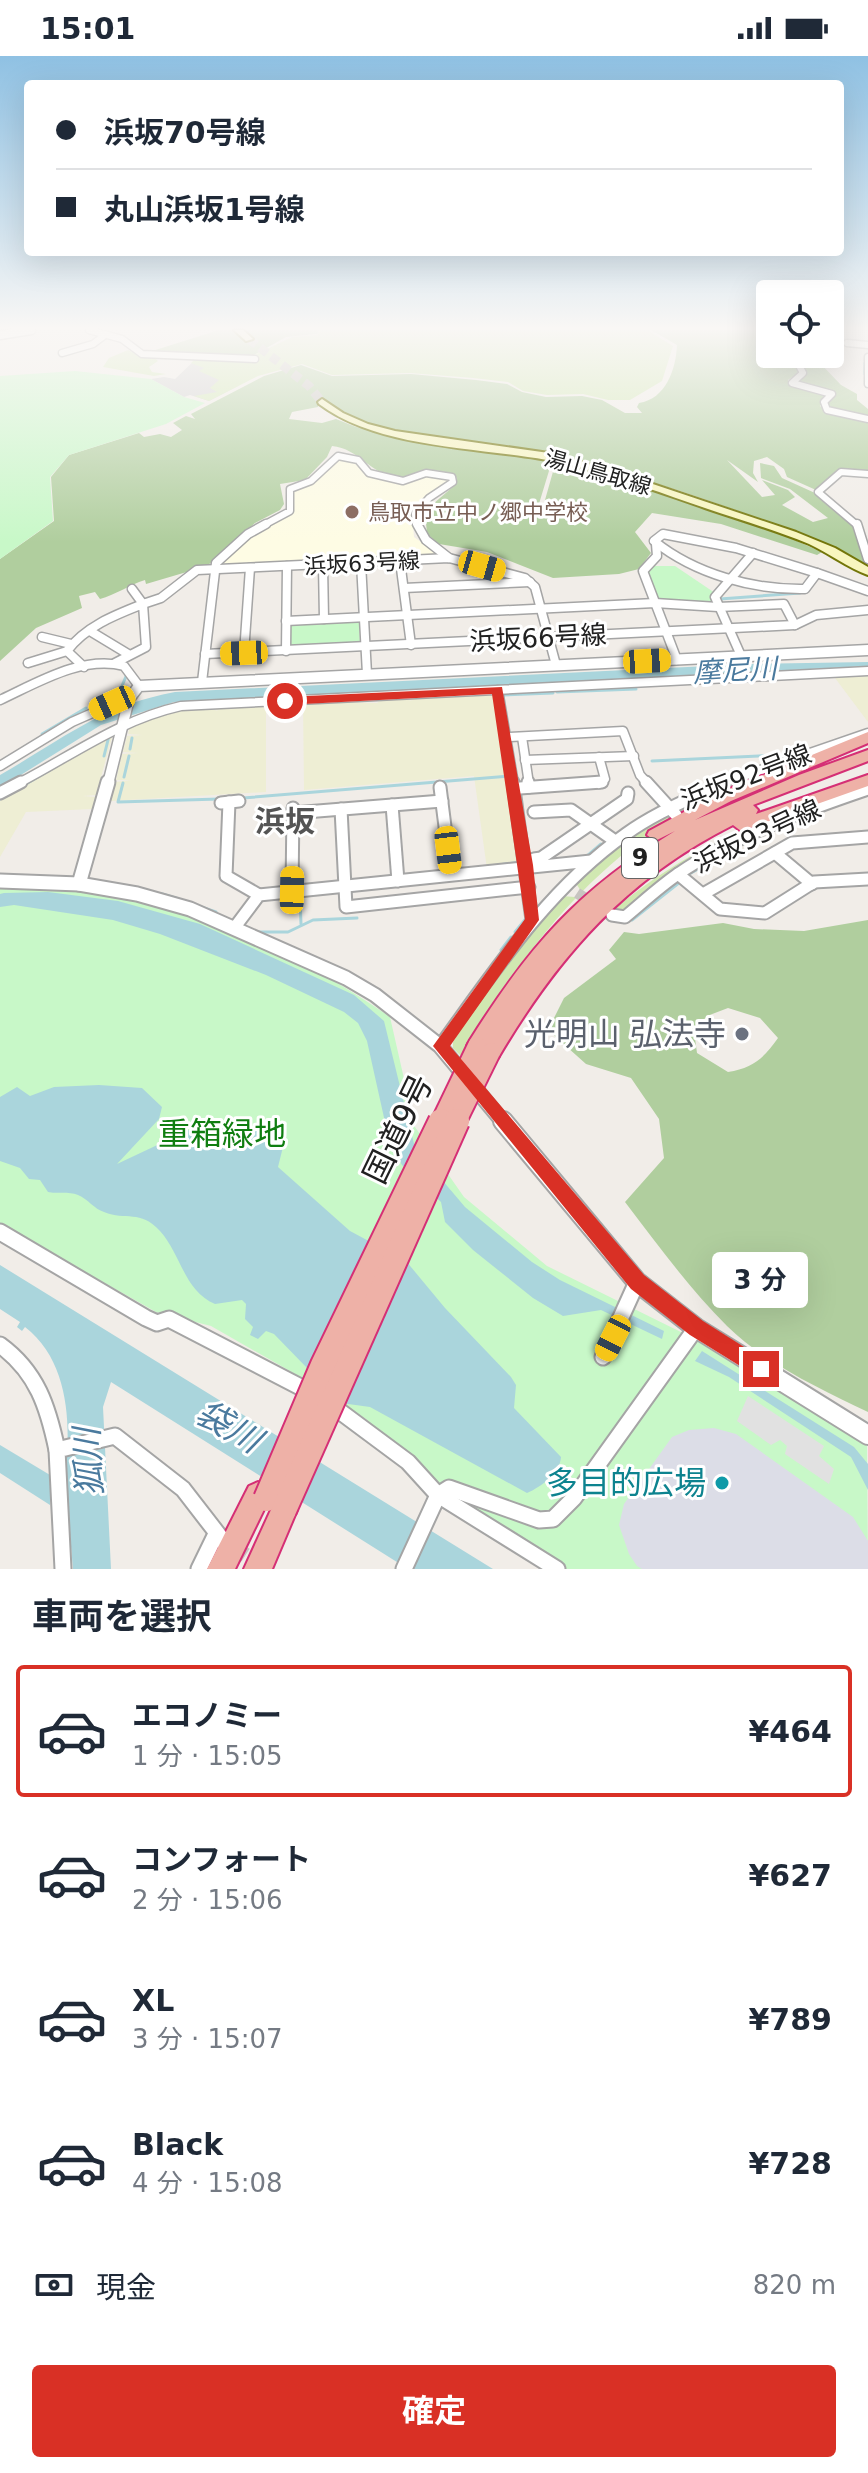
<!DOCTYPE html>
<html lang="ja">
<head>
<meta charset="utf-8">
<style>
  body { margin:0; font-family:"DejaVu Sans","Noto Sans JP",sans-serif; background:#f2f2f3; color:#1f2937; height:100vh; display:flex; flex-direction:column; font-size:30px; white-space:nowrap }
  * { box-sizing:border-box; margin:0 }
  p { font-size:26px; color:#747a83 }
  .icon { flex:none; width:44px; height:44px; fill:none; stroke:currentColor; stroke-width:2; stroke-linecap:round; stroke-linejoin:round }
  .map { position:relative; height:1513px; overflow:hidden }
  .sheet { display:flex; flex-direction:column; background:#fff; flex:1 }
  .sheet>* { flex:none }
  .guide { position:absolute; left:24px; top:24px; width:820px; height:176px; border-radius:8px; box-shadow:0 8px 32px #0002; display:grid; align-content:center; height:176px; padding:0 32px; background:#fff }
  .fabs { position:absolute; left:756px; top:224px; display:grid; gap:16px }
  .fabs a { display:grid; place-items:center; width:88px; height:88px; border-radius:8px; background:#fff; box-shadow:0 8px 32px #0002; font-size:40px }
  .end { position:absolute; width:36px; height:36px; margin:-18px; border:10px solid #d93025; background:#fff; box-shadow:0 0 0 4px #fff }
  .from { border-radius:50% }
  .bubble { position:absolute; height:56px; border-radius:8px; background:#fff; box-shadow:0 8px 32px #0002; font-size:26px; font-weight:700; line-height:56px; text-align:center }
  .car { position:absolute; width:24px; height:48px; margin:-24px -12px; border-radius:10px; box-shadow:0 0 6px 2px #0007; background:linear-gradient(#f5c518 24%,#345 0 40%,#f5c518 0 76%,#345 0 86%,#f5c518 0) }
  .guide b { display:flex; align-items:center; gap:28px; height:76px; font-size:30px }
  .guide b+b { border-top:2px solid #e0e1e3 }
  .guide i { width:20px; height:20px; background:#1f2937 }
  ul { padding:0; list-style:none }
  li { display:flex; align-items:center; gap:24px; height:132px; margin:0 16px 12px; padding:0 16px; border:4px solid transparent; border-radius:8px }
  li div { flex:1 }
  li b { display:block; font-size:30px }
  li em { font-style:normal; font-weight:700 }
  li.current { border-color:#d93025 }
  li>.icon { width:72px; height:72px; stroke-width:1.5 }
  h2 { padding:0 32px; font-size:36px; line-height:96px }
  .pay { display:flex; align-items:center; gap:20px; height:88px; padding:0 32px; font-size:30px }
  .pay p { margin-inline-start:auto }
  .cta { display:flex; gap:16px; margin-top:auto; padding:16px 32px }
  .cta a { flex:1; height:92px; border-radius:8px; background:#d93025; color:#fff; font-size:32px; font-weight:700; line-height:92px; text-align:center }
  .status { display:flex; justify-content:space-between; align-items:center; height:56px; padding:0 40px; background:#fff; direction:ltr }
  .status svg { height:22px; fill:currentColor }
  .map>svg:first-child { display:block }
</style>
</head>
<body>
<div class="status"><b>15:01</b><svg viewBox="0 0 49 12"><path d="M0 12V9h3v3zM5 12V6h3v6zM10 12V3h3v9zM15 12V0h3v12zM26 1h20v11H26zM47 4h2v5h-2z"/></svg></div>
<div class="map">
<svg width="868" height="1513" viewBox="0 0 868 1513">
  <rect width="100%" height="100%" fill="#f1ede8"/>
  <path fill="#fefce4" d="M338,402l15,1 15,15 80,4 3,4 -24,16 -15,16 2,23 28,20 -222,10 -3,-3 31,-28 41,-22 2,-24 16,-6z"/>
  <path fill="#cfcfcf" d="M233,300l-25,17 30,13 -29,15 -19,-6 -6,2 -33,-18 13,-2 11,2 21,-20z"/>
  <g fill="#eeeed4">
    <path d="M868,616v50l-36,-48 22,4 -16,-4z"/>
    <path d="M495,635l30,171 -38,7 -13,-93 -170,14 -1,-89 74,2 3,-2 -17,-2 31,-2 19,4 -13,-5 23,-1 18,4 -13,-4 38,-2 11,4 -7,-4z"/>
    <path d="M258,648l8,5v83l-155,9 5,-19 15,-2h-15l6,-26 16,-1 -15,-1 4,-16 15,-1 -14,-1 3,-12 18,-8 52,-7 18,4 -12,-5z"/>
    <path d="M113,678l-17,61 -13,1 13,1 -4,12 -66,3 -26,45v-57z"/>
  </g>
  <g fill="#d0e8b1">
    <path d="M321,274h326l26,16 -11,35 -32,19h-22l-25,-6 -36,1 -24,-4 -15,-9 -35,-4 -63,-5 -78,2 -30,-11 -44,12 -49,25 -15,-5 23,-4 -7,-4 9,-8 -20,-9 5,-3 -13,-5 3,-3 54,-2 44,-21 25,-2z"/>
    <path d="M128,294l15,7 28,1h-16l3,3 -9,6 3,5 14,2 -12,2 -51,-9 6,-9z"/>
    <path d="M855,684l-204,93c-81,57 -141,138 -189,224l-9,-9v-6c32,-53 67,-100 108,-146l14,1 6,-6 -6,-9 31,-30 58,-36 9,3 9,-5 -3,-5 38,-22z"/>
    <path d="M792,752l-71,37 -5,-3 -10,5 2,3 -81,61h-15c55,-46 114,-77 180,-103z"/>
  </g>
  <g fill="#b0ce9e" fill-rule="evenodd">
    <path d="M219,274h15l13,10 6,-2 -10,-8h76l-2,4 -31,3 -34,19 -103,-4z"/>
    <path d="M651,274h119v24h20l10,18 -12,8v4l40,10 -8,12 9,7 39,8v51l-29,-2 -23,20 -29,-13 -3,-8 -17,-12 -13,4 -1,12 5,9 -31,-22 35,37 13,-2 -13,-15 26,10 7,7 -13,8 31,17 15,-4 -38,-29 -29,-11 -1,-15 14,3 8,12 33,15 37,31 13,40c-131,-61 -275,-108 -419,-127 -39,-6 -91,-4 -120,-35l-7,1 -1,4 -26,5 -3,7 33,4 14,-4 20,8 196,34 -14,46 -7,4 6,6h13l7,-7 -12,-10 11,-39 40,9 180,62 46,20 -5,3 -96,-31 -69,-11 -17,19 16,21 -12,16 -20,5 -66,4 -66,-26 -48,-8 -12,-10 -2,-23 30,-26 2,-7c-27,-17 -32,1 -56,0 -29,-1 -42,-30 -69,-32l-5,11 -22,23 -25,4 4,20 -4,6 -25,13 -48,43 -61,18 -1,-4c-16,5 -30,15 -45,19l-5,-7 -16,4 3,12 -46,20 -36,33v-102l54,-38 -3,-44 18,-22 70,-22 5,4 16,-3 11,3 11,-7 -9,-7 13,-7 9,3 -4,-5 73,-38 37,-11 31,11 79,-2 65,6 31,4 15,8 24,5 36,-1 20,4 23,13h17l-5,-6 2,-4c27,-4 37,-34 38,-58z"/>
    <path d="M795,298h24l-2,6 24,25 16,9v6l11,9v8l-33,-6 -9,-6 10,-12 -34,-7 -6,-7 10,-5z"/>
    <path d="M868,864v492c-48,-23 -102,-48 -141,-86 -38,-38 -70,-82 -102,-124l39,-44 -5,-39 -28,-41 -45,-14 -38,-34 16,-32 52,-39 -7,-9 15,-18 15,2 84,-11 31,6 50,2zM728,952l32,10 18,20c-14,20 -25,30 -50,34l-31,-19 -3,-22 13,-15z"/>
  </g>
  <g fill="#c8f8c8">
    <path d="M75,315l76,8 33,18 21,6 -39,21 -97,31 -19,22 3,44 -53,38v-183z"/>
    <path d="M652,510h23l40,27 -2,10 -54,-1 -13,-31z"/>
    <path d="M355,564l4,2 1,21 -72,4 1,-22 3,-2z"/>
    <path d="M0,829c47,3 95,4 141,15 83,21 180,68 249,117l25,110 49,70 83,69 140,69 180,111 1,123h-303l-115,-70 -84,-80 -69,-44 -86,-49 -55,-14 -156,-88z"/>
  </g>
  <path fill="#e1e1e1" d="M748,1340l76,50 -5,10 15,13 -5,15 -44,-30 2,-8 -7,-6 -9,5 -34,-24z"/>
  <path fill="#dcdde7" d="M714,1372l22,6 117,83 15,24v28h-226l-5,-3 -8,-12 -10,-29 5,-21 48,-67 17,-7z"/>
  <g fill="#aad5dc">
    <path d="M868,606v4l-366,19v3l-3,-3 -325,17 -73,23 -101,63v-13c63,-36 100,-69 175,-83l574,-28z"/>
    <path d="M48,836l70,9 82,23 154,71 30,26 31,127 50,59 67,55 28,18 104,51 -2,8 -61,-29 -38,6 -30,-18 -60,-48 -28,-28 -4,-20 -39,-37 -13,-25 -22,-99 -9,-18 -14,-11 -78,-37 -106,-41 -47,-14 -99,-15 -14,2v-13l4,-1z"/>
    <path d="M99,1029l43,3 20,19 -3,12 -42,45 87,-41 53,5 26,19 -5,20 72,64 56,30 39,47 66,69 5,8 -2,23 47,49c-1,16 -20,30 -34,36l-157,-86 -29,-4 -67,-69 -8,-3 -8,8 -8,-4 3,-8 -8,-8 1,-15 -4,-4 -27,4c-31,-13 -34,-50 -55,-73 -20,-22 -34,-10 -56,-19 -10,-3 -16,-13 -26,-17 -10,-4 -20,-1 -30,-3l-8,-12 -11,-1 -9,-11 -20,-7v-64l17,-10 13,9 24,-9z"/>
    <path d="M0,1209l493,304h-85l-297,-187 -8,25 8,162h-38l-10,-112 4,-2c3,-45 -3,-98 -42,-128l-3,4 -5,-4 3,-5 -20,-13z"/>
    <path d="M702,1295l152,96 14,17v26l-17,-33 -122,-80 -34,-16z"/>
    <path d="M0,1389l50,30v30l-50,-32z"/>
  </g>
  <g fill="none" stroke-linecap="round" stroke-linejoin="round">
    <g stroke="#aad5dc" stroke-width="2">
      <path d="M830,278l10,3 2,5"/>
      <path d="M864,307v11"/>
    </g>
    <g stroke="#aad5dc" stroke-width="3">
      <path d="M720,543l80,-6"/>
      <path d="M557,636l79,-3"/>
      <path d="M502,639l51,-2"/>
      <path d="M91,650l28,-13 8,-19"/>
      <path d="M42,678l44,-26"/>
      <path d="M130,693l2,-11"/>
      <path d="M104,700l5,-20"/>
      <path d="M652,705l128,-6"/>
      <path d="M124,721l5,-21"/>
      <path d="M123,727l-5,19 101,-3"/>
      <path d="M243,742l267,-22"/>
      <path d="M0,743l55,-32"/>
      <path d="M743,788l17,-8"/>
      <path d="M587,800l14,-12"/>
      <path d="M498,809l24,-3"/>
      <path d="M691,817l44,-25"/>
      <path d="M162,838l17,5"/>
      <path d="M300,840l1,28"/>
      <path d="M201,851l15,5"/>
      <path d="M632,864l48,-38"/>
      <path d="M259,876h29l25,-12 44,-2"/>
      <path d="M515,876l13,-16"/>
      <path d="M501,894l10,-13"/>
    </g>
    <path stroke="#c7c4c0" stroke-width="11" stroke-dasharray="11 6" stroke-linecap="butt" d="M577,837l17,11"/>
    <path stroke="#c7c4c0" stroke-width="15" stroke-dasharray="15 7" stroke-linecap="butt" d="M233,1491l34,22"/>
    <path stroke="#c7c4c0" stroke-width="9" stroke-dasharray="9 5" stroke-linecap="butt" d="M249,283l60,47 13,16"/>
    <g stroke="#a5a5a5" stroke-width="9">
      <g id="minor-far3">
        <path d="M89,274l33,9 20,15 113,5"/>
        <path d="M847,287l21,2"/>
        <path d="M62,297l31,-9 12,-9"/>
        <path d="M793,298l10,19 -11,10 40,11 -8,8 3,8 41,9"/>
        <path d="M868,301v27"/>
        <path d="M262,470l28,-15v-22l21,-8 27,-25 20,4 11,13 34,8 23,-8 26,4 1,5 -24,16 -14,16 3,12"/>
        <path d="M858,470l-40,-34 23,-20 27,2"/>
      </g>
    </g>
    <g stroke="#a5a5a5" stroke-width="11">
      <g id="minor-far2">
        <path d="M417,468l9,16 23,18"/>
        <path d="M857,468l11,35"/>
        <path d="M663,478l73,14 81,25 -12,16c-52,1 -110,-15 -151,-48z"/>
        <path d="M656,488l1,12 -14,15 34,89"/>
        <path d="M400,505l11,84"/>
        <path d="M361,507l6,111"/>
        <path d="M323,509l1,54"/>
        <path d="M817,517l51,18"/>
        <path d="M404,532l126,-6"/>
        <path d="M132,533l11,15 18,-6 36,-28 252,-12 76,20 10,9 21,78"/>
        <path d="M286,565l369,-18 63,4 66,-3 11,21"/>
        <path d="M90,575l38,23"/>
        <path d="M42,581l29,7"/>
        <path d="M286,595l1,-85"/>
        <path d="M244,597l6,-85"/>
        <path d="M205,598l590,-29 21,-10 52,-5"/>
        <path d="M742,602l-27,-61 38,-44"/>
        <path d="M28,607l39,-12"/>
        <path d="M84,611l-17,-16c19,-25 48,-36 76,-47l3,43 -31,16"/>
        <path d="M202,626l14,-119 32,-29 18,-10"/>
        <path d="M498,634l16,94"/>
        <path d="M0,644c37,-17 82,-45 124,-34l15,20"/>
        <path d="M510,681l113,-6 17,44 8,9"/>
        <path d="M522,681l7,47"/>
        <path d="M599,701l6,22 -6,5"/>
        <path d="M525,704l109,-4"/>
        <path d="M0,710l72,-44 59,-26"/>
        <path d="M17,728c56,-29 102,-64 164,-78l687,-35"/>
        <path d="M720,728l148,-51"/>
      </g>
    </g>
    <g stroke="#a5a5a5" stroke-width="15">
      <g id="minor-far1">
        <path d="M513,726l19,138"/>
        <path d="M528,726l1,5"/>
        <path d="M646,726l30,33"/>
        <path d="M440,731l11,87"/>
        <path d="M520,732l82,-6"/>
        <path d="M0,737l21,-11"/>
        <path d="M229,746l-3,74 33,19"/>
        <path d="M221,747l18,-2"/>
        <path d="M392,749l6,76"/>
        <path d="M341,753l5,98 183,-20"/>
        <path d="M534,756l37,-2 44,31"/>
        <path d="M293,757l149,-12"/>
        <path d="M775,797l37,31"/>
        <path d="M534,803l7,-1 86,-59 1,-6"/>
        <path d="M678,818l42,35 45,4 49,-31 54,-3"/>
        <path d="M292,834l1,-82"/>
        <path d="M703,838l89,-51 76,-6"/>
        <path d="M612,859l13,2c17,-14 34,-30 53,-43 54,-37 128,-64 190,-85"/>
        <path d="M235,871l24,-32 332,-34"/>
        <path d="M440,990c55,-76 108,-157 186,-212 29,-21 66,-36 98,-52"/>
      </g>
    </g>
    <g stroke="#a5a5a5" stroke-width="19">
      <g id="minor">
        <path d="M0,1176l146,86 11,5 12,-4 141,73"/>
        <path d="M0,1289c37,27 48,62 57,105"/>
        <path d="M603,1301l34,-75"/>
        <path d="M330,1348l78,58 30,33 119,74"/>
        <path d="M63,1513l-6,-119 58,-14 68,53 41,53"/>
        <path d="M199,1513l17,-35"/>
        <path d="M404,1513l34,-74 11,-7 90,32 14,-1 21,-21 122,-170"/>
      </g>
    </g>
    <g stroke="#a5a5a5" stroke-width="11">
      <path id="tertiary-far3" d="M0,279l31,-5"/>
    </g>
    <g stroke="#a5a5a5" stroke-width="13">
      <path id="tertiary-far2" d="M108,728l21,-85 10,-13 729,-36"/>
    </g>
    <g stroke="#a5a5a5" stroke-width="17">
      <g id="tertiary-far1">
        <path d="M0,825l79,3 58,10 53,15 156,69 29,17 65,51 64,77"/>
        <path d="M79,828l29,-102"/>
      </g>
    </g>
    <g stroke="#a5a5a5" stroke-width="22">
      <path id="tertiary" d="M503,1065l134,161 59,46 172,107"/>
    </g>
    <g stroke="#737609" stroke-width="4">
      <g id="secondary">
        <path d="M234,274h9l10,9 -7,2z"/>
        <path d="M322,343l21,14 25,11 27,7 154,22 65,18 182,61 39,16 33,19v8c-20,-7 -39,-22 -59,-31 -34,-14 -69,-24 -104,-36 -41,-14 -81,-29 -122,-40 -81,-23 -196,-13 -264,-64l-1,-2z"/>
      </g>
    </g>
    <g stroke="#d52f75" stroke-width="4">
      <g id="trunk">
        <path d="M868,676v11l-137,58 -36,19 104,-45 69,-25v11l-115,44 5,5 -2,4 112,-39v11l-127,45 -8,-6c-107,54 -175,131 -235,233l-7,2 -7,-2 -2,-5 -12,-1 -3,-6 3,-6c60,-95 108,-150 205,-209l-20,10 -8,-6 2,-4 70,-38z"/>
        <path d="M258,1426l9,4 4,9 -36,74h-28l42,-83z"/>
        <path d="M284,1441l9,4 4,9 -25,59h-28l31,-68z"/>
      </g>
    </g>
    <use href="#minor-far3" stroke="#fff" stroke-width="6"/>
    <use href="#minor-far2" stroke="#fff" stroke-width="8"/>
    <use href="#minor-far1" stroke="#fff" stroke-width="11"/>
    <use href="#minor" stroke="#fff" stroke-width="15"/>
    <use href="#tertiary-far3" stroke="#fff" stroke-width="8"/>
    <use href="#tertiary-far2" stroke="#fff" stroke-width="10"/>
    <use href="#tertiary-far1" stroke="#fff" stroke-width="13"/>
    <use href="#tertiary" stroke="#fff" stroke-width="18"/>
    <use href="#secondary" fill="#f8f6bf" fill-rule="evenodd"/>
    <use href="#trunk" fill="#eeb1a7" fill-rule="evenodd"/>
    <g stroke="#d52f75" stroke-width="22" stroke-linecap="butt">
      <g id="trunk-bridge-far1">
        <path d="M440,1067l37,-77"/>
        <path d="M456,1067l35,-71"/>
      </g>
    </g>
    <g stroke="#d52f75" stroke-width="28" stroke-linecap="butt">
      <g id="trunk-bridge">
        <path d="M266,1443l57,-134 118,-244"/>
        <path d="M284,1454l173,-389"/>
      </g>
    </g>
    <use href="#trunk-bridge-far1" stroke="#eeb1a7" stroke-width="18"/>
    <use href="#trunk-bridge" stroke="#eeb1a7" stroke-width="24"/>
  </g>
  <linearGradient id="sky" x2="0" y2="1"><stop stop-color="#8fc1e3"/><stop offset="0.56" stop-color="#f9f7f5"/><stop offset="1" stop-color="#f9f7f5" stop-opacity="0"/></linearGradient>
  <rect width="868" height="486" fill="url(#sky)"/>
  <path fill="#d93025" d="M502,631l31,178 6,55 -89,126 194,229 59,46 65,41 3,7 -3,7 -7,3 -71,-44 -59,-46 -198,-243 92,-127 -33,-225 -207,11 -5,-4 5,-4z"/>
  <circle fill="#8d6e63" stroke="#fff" stroke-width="3" cx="352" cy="456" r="8"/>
  <circle fill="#6b7280" stroke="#fff" stroke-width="3" cx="742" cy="978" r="8"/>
  <circle fill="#0f9aa8" stroke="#fff" stroke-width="3" cx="722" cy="1427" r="8"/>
  <g text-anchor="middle" stroke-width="6" stroke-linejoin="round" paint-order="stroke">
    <g font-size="22" fill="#212121" stroke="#fff">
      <text transform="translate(598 416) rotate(16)" y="8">湯山鳥取線</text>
      <text transform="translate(362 507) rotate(-3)" y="8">浜坂63号線</text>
    </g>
    <g font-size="22" fill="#785e54" stroke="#fff" text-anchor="start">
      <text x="368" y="464">鳥取市立中ノ郷中学校</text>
    </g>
    <rect fill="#fff" stroke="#646464" stroke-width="2" x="622" y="782" width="36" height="40" rx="6"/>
    <g font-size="24" font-weight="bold" fill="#212121">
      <text x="640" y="810">9</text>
    </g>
    <g font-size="26" fill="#212121" stroke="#fff">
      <text transform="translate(538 582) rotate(-3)" y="9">浜坂66号線</text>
      <text transform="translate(746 721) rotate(-21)" y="9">浜坂92号線</text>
      <text transform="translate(757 780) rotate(-25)" y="9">浜坂93号線</text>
    </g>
    <g font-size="28" font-style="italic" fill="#4a7a9e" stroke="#fff">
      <text transform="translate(735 614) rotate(-3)" y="10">摩尼川</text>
    </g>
    <g font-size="30" font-weight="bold" fill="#545454" stroke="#fff">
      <text x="285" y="776">浜坂</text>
    </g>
    <g font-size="32" fill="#5b616d" stroke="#fff" text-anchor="end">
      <text x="726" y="989">光明山 弘法寺</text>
    </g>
    <g font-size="32" fill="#212121" stroke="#fff">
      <text transform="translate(398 1073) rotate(-64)" y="11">国道9号</text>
    </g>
    <g font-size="32" fill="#107e11" stroke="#fff">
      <text x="222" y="1089">重箱緑地</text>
    </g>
    <g font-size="32" fill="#0d838f" stroke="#fff" text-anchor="end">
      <text x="706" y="1438">多目的広場</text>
    </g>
    <g font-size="34" font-style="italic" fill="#4a7a9e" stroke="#fff">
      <text transform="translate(229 1370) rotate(30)" y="12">袋川</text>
      <text transform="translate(88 1406) rotate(-93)" y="12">狐川</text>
    </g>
  </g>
</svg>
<div class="fabs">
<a><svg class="icon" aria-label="locate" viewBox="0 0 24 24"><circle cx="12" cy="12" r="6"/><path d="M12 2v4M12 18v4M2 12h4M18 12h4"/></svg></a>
</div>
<i class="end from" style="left:285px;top:645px"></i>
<i class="end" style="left:761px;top:1313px"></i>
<div class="bubble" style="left:712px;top:1196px;width:96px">3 分</div>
<i class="car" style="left:482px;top:510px;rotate:106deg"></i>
<i class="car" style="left:244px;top:597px;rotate:268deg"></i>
<i class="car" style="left:647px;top:605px;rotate:87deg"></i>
<i class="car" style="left:112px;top:647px;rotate:246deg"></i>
<i class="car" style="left:448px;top:794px;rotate:173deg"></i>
<i class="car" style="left:292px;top:834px;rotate:1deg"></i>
<i class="car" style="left:613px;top:1282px;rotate:207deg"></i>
<div class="guide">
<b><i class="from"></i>浜坂70号線</b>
<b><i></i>丸山浜坂1号線</b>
</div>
</div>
<section class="sheet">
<h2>車両を選択</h2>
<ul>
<li class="current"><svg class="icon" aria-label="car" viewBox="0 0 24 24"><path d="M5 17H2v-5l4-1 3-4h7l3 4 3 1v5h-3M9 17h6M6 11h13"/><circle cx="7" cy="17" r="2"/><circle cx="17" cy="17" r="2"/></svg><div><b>エコノミー</b><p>1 分 · 15:05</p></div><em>¥464</em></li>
<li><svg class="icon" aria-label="car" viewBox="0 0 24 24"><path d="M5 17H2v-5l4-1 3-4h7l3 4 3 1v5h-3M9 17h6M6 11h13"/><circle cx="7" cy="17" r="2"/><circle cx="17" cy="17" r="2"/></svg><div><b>コンフォート</b><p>2 分 · 15:06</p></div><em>¥627</em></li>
<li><svg class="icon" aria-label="car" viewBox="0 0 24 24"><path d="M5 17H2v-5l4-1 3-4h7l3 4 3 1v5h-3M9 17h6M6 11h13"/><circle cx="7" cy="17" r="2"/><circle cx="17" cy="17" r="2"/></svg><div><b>XL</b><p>3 分 · 15:07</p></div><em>¥789</em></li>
<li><svg class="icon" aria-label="car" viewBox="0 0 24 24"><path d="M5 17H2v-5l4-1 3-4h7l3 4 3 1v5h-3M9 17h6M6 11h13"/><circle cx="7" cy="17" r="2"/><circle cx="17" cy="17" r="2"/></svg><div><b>Black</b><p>4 分 · 15:08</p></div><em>¥728</em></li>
</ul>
<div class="pay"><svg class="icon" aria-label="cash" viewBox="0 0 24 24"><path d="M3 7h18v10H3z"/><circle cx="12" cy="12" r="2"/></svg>現金<p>820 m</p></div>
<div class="cta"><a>確定</a></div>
</section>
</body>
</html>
